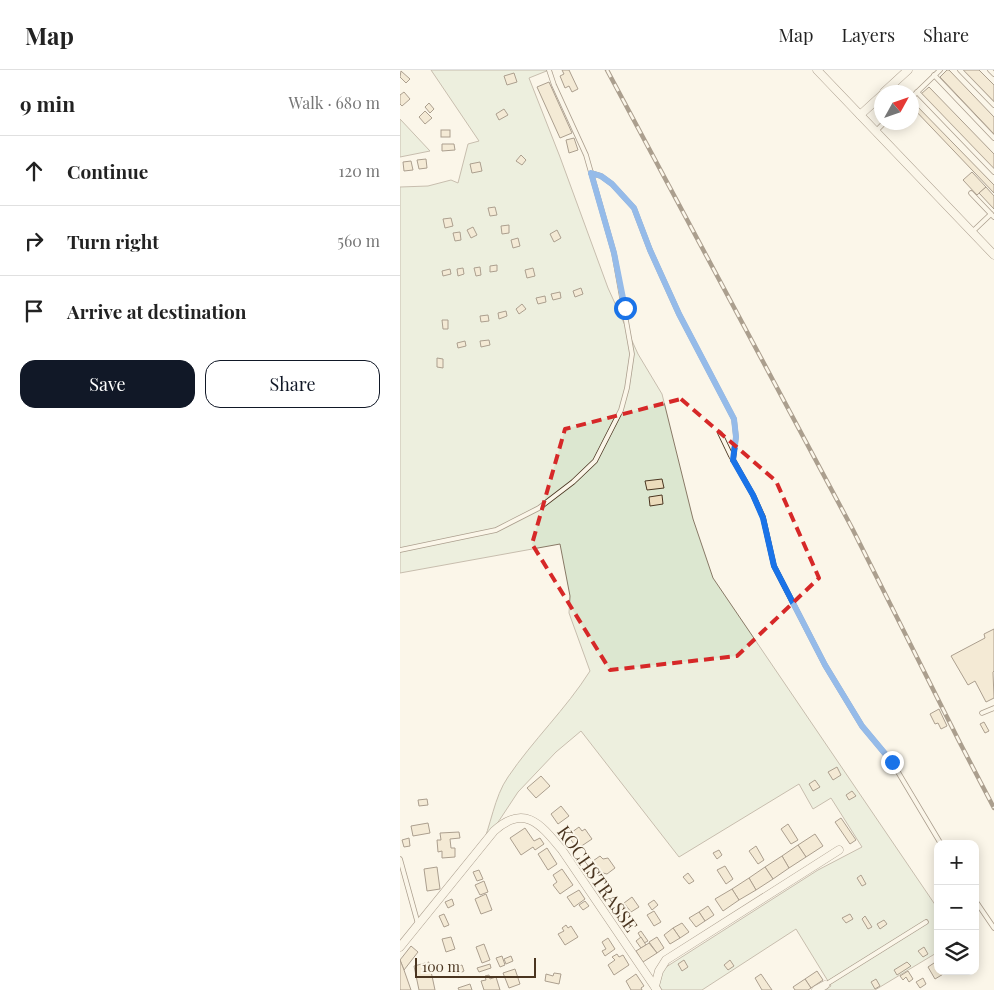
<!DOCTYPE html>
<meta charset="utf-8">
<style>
:root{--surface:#fff;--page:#f6f6f6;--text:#222;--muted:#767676;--line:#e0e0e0;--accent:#111827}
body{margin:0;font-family:"Playfair Display",serif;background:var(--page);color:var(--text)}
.controls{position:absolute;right:15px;bottom:15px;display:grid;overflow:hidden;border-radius:10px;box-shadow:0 2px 12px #0003}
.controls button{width:45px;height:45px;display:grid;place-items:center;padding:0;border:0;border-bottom:1px solid var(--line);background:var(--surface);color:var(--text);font:25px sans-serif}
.compass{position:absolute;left:474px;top:15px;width:45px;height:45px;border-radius:50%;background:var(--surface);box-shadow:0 2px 12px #0003;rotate:50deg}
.scale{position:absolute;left:15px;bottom:12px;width:121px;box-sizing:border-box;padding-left:5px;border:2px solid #4a3520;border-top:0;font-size:14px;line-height:18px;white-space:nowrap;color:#4a3520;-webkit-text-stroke:4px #fbf6e9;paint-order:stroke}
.stop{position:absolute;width:15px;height:15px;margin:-11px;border:4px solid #1a73e8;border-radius:50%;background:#fff}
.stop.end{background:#1a73e8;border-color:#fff;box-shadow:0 1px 5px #0008}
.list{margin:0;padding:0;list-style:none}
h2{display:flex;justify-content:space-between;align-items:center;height:65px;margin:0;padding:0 20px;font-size:21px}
h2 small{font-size:16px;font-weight:400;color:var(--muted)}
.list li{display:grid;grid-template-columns:32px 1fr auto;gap:15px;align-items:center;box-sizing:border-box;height:70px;padding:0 20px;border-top:1px solid var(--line)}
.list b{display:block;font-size:19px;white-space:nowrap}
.list em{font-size:16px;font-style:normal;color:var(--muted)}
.actions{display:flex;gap:10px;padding:15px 20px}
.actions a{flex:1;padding:11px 0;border:1px solid var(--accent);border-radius:15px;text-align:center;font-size:18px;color:var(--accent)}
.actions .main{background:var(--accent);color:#fff}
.icon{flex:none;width:28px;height:28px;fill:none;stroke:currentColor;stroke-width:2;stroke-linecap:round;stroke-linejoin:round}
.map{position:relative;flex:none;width:594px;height:920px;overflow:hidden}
header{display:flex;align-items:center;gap:30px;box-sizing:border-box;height:70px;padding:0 25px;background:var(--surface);border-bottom:1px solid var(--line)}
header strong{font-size:24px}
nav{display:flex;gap:28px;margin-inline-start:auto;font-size:18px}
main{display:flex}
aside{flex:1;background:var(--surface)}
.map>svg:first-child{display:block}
.green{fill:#dce7d0;stroke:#887966}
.building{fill:#ecdcbc;stroke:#4a3520}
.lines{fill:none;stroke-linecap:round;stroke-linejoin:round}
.lane-casing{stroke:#4a3520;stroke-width:5.5}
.street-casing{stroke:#4a3520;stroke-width:9}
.lane{stroke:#fbf6e9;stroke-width:4}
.street{stroke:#fbf6e9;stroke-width:8}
.rail-casing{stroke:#4a3520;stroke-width:4.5}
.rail{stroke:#fbf6e9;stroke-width:2.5;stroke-dasharray:8;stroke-linecap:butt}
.route{stroke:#1a73e8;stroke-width:6}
.marked{fill:none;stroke:#d62828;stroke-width:4;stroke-dasharray:10 6;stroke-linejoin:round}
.labels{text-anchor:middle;stroke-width:4;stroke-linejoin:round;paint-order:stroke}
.street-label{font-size:18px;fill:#4a3520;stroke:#fbf6e9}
</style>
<header>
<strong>Map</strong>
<nav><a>Map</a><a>Layers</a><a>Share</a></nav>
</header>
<main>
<aside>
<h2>9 min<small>Walk · 680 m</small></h2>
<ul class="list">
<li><svg class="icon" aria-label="ahead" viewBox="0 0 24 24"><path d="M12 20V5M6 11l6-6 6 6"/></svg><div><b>Continue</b></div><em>120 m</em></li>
<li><svg class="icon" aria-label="right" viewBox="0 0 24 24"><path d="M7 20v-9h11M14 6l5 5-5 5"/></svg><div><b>Turn right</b></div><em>560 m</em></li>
<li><svg class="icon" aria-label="arrive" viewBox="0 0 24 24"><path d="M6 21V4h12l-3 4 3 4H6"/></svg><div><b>Arrive at destination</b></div></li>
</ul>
<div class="actions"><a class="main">Save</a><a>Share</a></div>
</aside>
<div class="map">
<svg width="594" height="920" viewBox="0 0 594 920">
<rect width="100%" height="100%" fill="#fbf6e9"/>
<g class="green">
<path d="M31,0H149L129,8L160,87L208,218L238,284L262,324L293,449L313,508L538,839V882L475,920H425L431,916L396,859L302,920H262L259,915L263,899L418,800L462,777L431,728L413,739L399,714L279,787L181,661L156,682L118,722L81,778C91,756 94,727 108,707C133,670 166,639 190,601L169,543L170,526L160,474L0,503V117L28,116L51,110L58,113L68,74L79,71Z"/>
<polygon points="0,49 30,81 0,87"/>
</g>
<g class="building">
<polygon points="162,0 169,0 178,19 172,22 169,16 165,18 160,6 164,4"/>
<polygon points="547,0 549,0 594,47 594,64 540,7"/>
<polygon points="562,0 579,0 594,15 594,33"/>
<polygon points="1,1 10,9 6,13 0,7"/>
<polygon points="114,3 117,12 107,15 104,6"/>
<polygon points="149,12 172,63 160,68 137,17"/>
<polygon points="529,17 594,84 594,100 521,24"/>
<polygon points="4,22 10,29 2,36 0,34 0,25"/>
<polygon points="513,32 594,115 594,123 512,37"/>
<polygon points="29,33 34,39 30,43 25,37"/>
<polygon points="104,39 108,45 99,50 96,44"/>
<polygon points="25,41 32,48 25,54 19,47"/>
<rect x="41" y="60" width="9" height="7"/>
<polygon points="174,68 178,80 169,83 166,70"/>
<polygon points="42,74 54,74 55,80 42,81"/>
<polygon points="121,85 126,90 122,95 116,91"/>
<polygon points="26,89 27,98 19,99 17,90"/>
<polygon points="11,91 13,100 4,101 3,92"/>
<polygon points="80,92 82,101 72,103 70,94"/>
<polygon points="572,102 586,117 577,125 563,110"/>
<polygon points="586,117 594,126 594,139 579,123"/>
<polygon points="95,137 97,145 90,146 88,138"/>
<polygon points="51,148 53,156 45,158 43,149"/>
<polygon points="109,155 109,163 102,164 101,156"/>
<polygon points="73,157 77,165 71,168 67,160"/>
<polygon points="157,160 161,168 154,172 150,164"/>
<polygon points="60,162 61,170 55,171 53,163"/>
<polygon points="118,168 120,176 113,178 111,170"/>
<polygon points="97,195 97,201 90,202 90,196"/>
<polygon points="80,197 81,205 76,206 74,198"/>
<polygon points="63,198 64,204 58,206 57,199"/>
<polygon points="133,198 135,206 127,208 125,200"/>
<polygon points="50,199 51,204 43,206 42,201"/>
<polygon points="181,218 183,224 175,227 173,221"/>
<polygon points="160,222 161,228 153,230 151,224"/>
<polygon points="145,226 146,232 138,234 136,228"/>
<polygon points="122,234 126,239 119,244 116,239"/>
<polygon points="106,241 107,246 99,249 98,243"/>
<polygon points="88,245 89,251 81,252 80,246"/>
<polygon points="42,250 48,250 48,259 43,259"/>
<polygon points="89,270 90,275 81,277 80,271"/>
<polygon points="65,271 66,276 58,278 57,273"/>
<polygon points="37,288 43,289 43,298 37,297"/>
<polygon points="262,409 264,418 247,420 245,411"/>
<polygon points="262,425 263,434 250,436 249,427"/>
<polygon points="594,559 594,601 593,602 594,628 586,632 575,611 568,615 551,586 585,568 584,564"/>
<polygon points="539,639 547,656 541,659 538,653 535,654 530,644"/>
<polygon points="584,652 589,661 585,663 580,654"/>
<polygon points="437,697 441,705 433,710 428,702"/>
<polygon points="141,706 150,716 136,728 127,718"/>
<polygon points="415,710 420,717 413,721 409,714"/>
<polygon points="452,721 456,726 449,730 446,725"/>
<polygon points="27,729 28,735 19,736 18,730"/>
<polygon points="161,736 169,746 158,754 151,744"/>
<polygon points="441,748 456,770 450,774 435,752"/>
<polygon points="28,753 30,763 13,766 11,756"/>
<polygon points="388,754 398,770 391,774 381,759"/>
<polygon points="179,757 182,761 185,759 192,769 177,779 168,765"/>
<polygon points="125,758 134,771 140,768 144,774 135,780 133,777 121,785 110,768"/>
<polygon points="59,762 60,768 50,769 51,778 55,778 55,787 42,788 42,781 38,782 37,770 41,770 40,763"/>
<polygon points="415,764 423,776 406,787 398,775"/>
<polygon points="9,768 10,776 4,777 2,770"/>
<polygon points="398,775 406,787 389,798 382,786"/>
<polygon points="356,776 364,790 358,794 349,781"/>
<polygon points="147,778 157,794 148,800 138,784"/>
<polygon points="319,780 322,785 317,789 313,783"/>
<polygon points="200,786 203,789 208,788 215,798 207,804 195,801 190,793"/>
<polygon points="382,786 389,798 373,809 365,797"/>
<polygon points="325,796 333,809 326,814 317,800"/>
<polygon points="37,797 40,819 27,821 24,799"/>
<polygon points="365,797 373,809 356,820 349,808"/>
<polygon points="162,799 173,815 160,824 153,815 157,812 153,805"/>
<polygon points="79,800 83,809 77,811 73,802"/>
<polygon points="288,803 294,811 289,814 283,807"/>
<polygon points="461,805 466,814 462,816 457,808"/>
<polygon points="349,808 356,820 339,830 332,819"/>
<polygon points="84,811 88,822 80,825 75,815"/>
<polygon points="332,819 339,830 323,841 315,829"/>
<polygon points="179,820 185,829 174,837 167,827"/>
<polygon points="86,824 92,840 81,844 75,829"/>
<polygon points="232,827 239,837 231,842 224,833"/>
<polygon points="52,829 54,835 48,838 45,832"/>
<polygon points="254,830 258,835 252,840 248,834"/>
<polygon points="185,831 189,836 183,840 179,835"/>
<polygon points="308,836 314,845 305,851 299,842"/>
<polygon points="254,841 261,852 254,856 247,845"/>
<polygon points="299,842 305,851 296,857 289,848"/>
<polygon points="44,844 49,855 44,857 39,846"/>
<polygon points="450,844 453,849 446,853 442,848"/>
<polygon points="465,846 472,857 468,859 462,849"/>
<polygon points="484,850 487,854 480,859 477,854"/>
<polygon points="282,853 289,862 280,868 273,858"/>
<polygon points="166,855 168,858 171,856 178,867 165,875 158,864 164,861 162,858"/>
<polygon points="273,858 280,868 270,874 264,865"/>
<polygon points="241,861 248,871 244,873 238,863"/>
<polygon points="51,867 55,879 46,882 42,869"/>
<polygon points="241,867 246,875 241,878 236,871"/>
<polygon points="257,867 264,878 257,883 249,872"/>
<polygon points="208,868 215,879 205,886 202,881 206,879 202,872"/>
<polygon points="249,873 257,883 243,892 236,881"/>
<polygon points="84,874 90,890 82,893 76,877"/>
<polygon points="11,876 18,882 4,900 0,890"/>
<polygon points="524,877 528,884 523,887 518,881"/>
<polygon points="217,884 219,887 223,885 229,895 214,905 208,895 215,890 212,887"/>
<polygon points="102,886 105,895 100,897 96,888"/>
<polygon points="111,886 113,891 106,894 104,889"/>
<polygon points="0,890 4,900 11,920 0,920"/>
<polygon points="284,890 288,897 282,901 278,894"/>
<polygon points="330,890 334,896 328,900 324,895"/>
<polygon points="537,891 538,901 544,901 545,903 535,909 528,897"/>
<polygon points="29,892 35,920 19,920 14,896"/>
<polygon points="507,892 511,896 497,905 494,900"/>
<polygon points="90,894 91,898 79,902 77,898"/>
<polygon points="62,895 64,901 58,904 56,897"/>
<polygon points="115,899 120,914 109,918 103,903"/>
<polygon points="417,901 423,910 411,918 405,909"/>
<polygon points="508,901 513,909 509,912 506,907 503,910 500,906"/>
<polygon points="154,903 161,904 159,914 145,911 146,904 153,906"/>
<polygon points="236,904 244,916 241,918 242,920 231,920 226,911"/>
<polygon points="361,904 372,920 362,920 355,908"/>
<polygon points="89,905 90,909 96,907 100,920 84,920 81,911 86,910 85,906"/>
<polygon points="523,908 526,914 520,918 516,912"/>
<polygon points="405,909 411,918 408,920 395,920 393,917"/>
<polygon points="476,909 480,916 475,919 471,912"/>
<polygon points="70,914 72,920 59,920 58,918"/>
</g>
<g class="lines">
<defs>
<g id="lane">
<polyline points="560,0 594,35"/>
<polyline points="590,0 594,4"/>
<polyline points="534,5 594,68"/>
<polyline points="517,22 594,102"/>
<polyline points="512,27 540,0"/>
<polyline points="476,61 485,52"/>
<polyline points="191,103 201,106 212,114 234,138 250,180 279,244 334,349 336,367 333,390"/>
<polyline points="571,123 591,144"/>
<polyline points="572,162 591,144 594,147"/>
<polyline points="320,363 331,386 353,425 363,447 374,496 425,595 462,656 492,692 541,774"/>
<polyline points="0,480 96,460 139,438 173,412 195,391 221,340 227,318 232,284 214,183 186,85 154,15 149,0"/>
<polyline points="582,643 594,638"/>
<polyline points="0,789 18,854"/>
<polyline points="575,830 594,858"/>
<polyline points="425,915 526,852"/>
</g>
<g id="street">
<polyline points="417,0 594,185"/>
<polyline points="484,22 508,0"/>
<polyline points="460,45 482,25"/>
<path d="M0,877L94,761C125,733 141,755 162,780L257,920"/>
<polyline points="255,916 259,901 266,890 439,780"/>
<polyline points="416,920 425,915"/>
</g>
</defs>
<use href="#lane" class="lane-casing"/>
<use href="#street" class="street-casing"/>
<use href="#lane" class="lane"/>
<use href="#street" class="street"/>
<defs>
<polyline id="rail" points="207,0 452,458 559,671 594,738"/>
</defs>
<use href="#rail" class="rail-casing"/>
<use href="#rail" class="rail"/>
</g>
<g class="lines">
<polyline class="route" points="225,238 214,183 191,103 201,106 212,114 234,138 250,180 279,244 334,349 336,367 333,390 353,425 363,448 374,496 425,595 462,656 492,692"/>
</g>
<path d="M0 0H594V920H0ZM281,329L376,411L419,508L337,586L210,600L132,474L165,359Z" fill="#fbf6e9" fill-opacity=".55" fill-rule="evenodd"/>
<path class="marked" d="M281,329L376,411L419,508L337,586L210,600L132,474L165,359Z"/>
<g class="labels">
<g class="street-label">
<text transform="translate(197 809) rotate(55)" y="6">KOCHSTRASSE</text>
</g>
</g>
</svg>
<div class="controls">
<button>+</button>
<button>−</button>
<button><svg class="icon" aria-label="layers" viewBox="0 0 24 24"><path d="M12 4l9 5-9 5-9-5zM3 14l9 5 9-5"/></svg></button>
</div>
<svg class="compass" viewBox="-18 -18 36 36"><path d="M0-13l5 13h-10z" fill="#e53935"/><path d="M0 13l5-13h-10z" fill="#767676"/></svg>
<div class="scale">100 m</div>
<div class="stop" style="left:225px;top:238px"></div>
<div class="stop end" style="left:492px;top:692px"></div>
</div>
</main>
